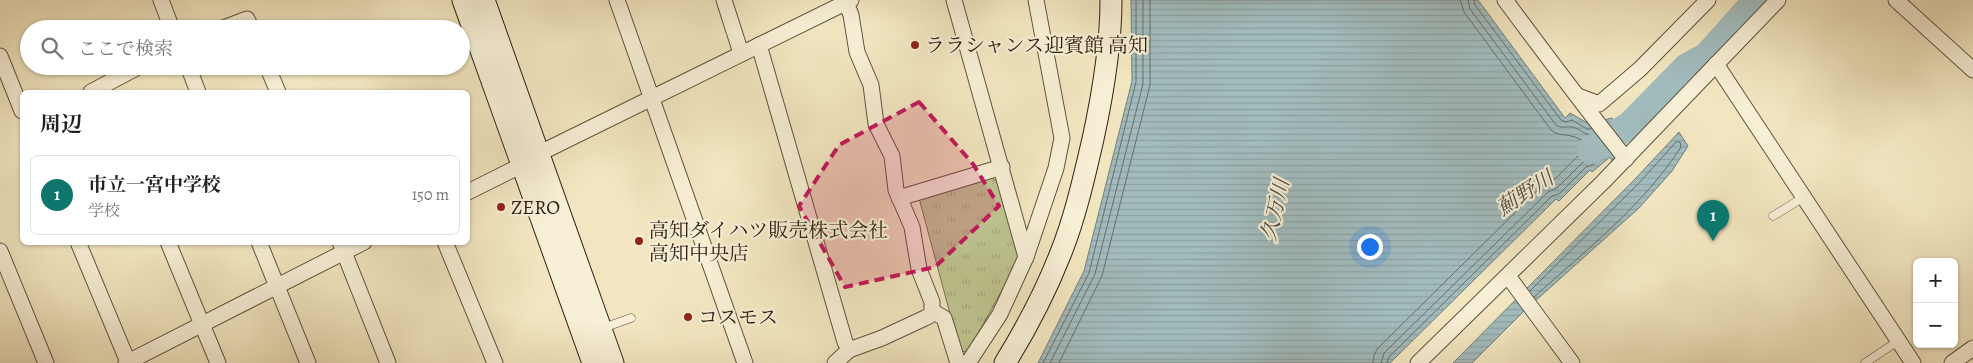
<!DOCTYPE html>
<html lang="ja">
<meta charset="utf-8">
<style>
:root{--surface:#fff;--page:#f2f2f2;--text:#202124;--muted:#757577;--line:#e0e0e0;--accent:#0f766e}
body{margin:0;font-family:Alegreya,"Noto Serif JP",serif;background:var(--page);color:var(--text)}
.controls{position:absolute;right:15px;bottom:15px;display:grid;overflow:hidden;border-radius:8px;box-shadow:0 1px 4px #0004}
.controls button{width:45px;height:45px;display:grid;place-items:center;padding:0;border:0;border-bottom:1px solid var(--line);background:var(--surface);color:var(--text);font:25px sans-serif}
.you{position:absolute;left:1369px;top:246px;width:18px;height:18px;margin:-12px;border:4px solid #fff;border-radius:50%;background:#1a73e8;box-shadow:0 0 0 8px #1a73e833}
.badge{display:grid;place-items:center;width:32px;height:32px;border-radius:50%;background:var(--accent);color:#fff;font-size:16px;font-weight:700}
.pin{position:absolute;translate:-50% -41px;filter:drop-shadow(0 1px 2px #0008)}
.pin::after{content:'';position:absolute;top:26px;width:18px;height:15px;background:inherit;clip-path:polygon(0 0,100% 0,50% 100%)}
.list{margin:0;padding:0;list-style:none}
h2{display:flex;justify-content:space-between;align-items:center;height:65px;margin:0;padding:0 20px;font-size:21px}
h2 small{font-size:16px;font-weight:400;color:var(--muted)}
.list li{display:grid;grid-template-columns:32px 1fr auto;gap:15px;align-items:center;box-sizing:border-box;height:80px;margin:0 10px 10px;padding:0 10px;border:1px solid var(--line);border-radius:8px}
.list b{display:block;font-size:19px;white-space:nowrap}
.list p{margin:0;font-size:16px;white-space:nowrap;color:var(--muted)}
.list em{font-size:16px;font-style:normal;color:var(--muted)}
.icon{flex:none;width:28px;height:28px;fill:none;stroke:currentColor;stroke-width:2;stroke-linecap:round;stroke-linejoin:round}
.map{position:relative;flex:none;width:1973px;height:363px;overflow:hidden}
.search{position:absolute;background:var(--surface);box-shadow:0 1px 4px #0004;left:20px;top:20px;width:450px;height:55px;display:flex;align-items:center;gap:12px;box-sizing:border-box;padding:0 18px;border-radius:28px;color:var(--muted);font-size:19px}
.panel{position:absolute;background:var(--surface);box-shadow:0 1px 4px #0004;left:20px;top:90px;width:450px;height:155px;border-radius:8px}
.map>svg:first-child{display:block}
.park{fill:url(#park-tufts);stroke:#777252}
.water{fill:url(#water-rules);stroke:#747e7a}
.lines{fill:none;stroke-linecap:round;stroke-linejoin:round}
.shore{stroke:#696e69;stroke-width:1}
.river{stroke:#a2bcbe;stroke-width:28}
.lane-casing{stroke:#60523f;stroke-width:9}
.street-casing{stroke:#60523f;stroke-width:17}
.secondary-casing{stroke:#302014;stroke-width:23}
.lane{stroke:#f7efd6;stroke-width:8}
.street{stroke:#f7efd6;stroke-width:15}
.secondary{stroke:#f7efd6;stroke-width:21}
.marked{fill:#c2185b;fill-opacity:0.2;stroke:#c2185b;stroke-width:4;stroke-dasharray:10 6;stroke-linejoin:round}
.poi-dot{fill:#8f2418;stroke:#f7efd6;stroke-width:2}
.labels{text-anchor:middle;stroke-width:4.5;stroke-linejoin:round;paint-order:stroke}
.poi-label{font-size:20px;fill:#302014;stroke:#f7efd6;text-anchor:start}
.water-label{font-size:21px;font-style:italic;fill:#524f47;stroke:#f7efd6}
</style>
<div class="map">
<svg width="1973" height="363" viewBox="0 0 1973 363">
<defs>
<pattern id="park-tufts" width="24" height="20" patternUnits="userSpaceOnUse" patternTransform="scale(1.25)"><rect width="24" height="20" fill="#bec490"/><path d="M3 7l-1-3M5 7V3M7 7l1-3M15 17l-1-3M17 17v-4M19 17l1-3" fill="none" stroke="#a4a87b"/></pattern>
<pattern id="water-rules" width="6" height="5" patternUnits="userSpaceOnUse" patternTransform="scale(1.25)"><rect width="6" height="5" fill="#a2bcbe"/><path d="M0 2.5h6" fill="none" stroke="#8ca1a2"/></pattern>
</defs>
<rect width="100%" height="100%" fill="#f2e6c0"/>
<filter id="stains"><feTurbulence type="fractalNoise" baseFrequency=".004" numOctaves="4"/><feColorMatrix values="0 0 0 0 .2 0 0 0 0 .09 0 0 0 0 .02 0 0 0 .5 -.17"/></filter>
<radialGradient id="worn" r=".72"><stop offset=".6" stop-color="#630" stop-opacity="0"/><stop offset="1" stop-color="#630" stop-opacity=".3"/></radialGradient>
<polygon class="park" points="992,178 998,182 1018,254 1018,261 968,352 960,351 919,198"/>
<g class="water">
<polygon points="1131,0 1478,0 1565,118 1570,113 1589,124 1612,118 1628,138 1612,161 1610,157 1592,172 1590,170 1559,201 1556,199 1390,363 1038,363 1084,271 1132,81"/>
<polygon points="1679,132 1688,146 1672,171 1639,208 1524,311 1472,363 1453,363 1635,179"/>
</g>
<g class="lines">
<g class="shore">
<path d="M1468,0L1470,9L1556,125C1563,129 1565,126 1572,127C1582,129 1584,137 1595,134"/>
<polyline points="1474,0 1475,5 1561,120 1566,122 1572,120 1587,129 1591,129"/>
<path d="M1530,291L1639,183L1676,142H1680L1681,147C1643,206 1586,250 1534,297"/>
<polyline points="1043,363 1089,273 1136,82 1136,0"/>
<polyline points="1050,363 1095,274 1143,84 1143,0"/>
<polyline points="1059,363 1102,276 1150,85 1150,0"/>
<path d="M1373,363L1374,355L1378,348L1542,186L1553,181L1577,157L1594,146L1592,143C1583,143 1579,137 1571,136C1563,134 1558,136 1551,130L1464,12L1460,0"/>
<polyline points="1381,363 1384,353 1548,192 1557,188 1582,163 1590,159 1605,147"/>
<polyline points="1387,363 1389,357 1552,196 1559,194 1586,167 1592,165 1610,152"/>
</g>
<polyline class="river" points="1591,150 1630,125 1687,67 1707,56 1757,0"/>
<defs>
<g id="lane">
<polyline points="1773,216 1804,197"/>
<polyline points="603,328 631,318"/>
<polyline points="1865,363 1898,341"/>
</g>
<g id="street">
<polyline points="161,0 172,29"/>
<polyline points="617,0 745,363"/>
<polyline points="724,0 741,53"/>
<polyline points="954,0 1026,257"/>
<path d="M1505,0C1545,54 1584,106 1626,159"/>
<polyline points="1896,0 1973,70"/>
<polyline points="221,29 247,19 252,29"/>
<polyline points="759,45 845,342 849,350"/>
<polyline points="0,56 22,111"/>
<polyline points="1716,64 1913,363"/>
<polyline points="188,66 198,92"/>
<polyline points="267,66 278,92"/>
<polyline points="91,92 140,66"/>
<polyline points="1578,96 1599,104 1640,69 1708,0"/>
<polyline points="538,154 851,0"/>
<polyline points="468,192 522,165"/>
<polyline points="899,198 1002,167"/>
<polyline points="78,242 128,362"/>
<polyline points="168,242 218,363"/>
<polyline points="259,242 308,363"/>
<polyline points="340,242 388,363"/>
<polyline points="445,242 495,363"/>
<polyline points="0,251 46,363"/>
<polyline points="1508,276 1572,363"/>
<polyline points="932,311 944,318 958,363"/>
<polyline points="126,363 364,242"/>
<polyline points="835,363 849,350 882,338 925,318 929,316 932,311 932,302 919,269 912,227 896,190 892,156 876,124 871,85 857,52 851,15 845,0"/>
<polyline points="968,363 1000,314 1026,257 1056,168 1062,138 1036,0"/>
<polyline points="1418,363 1603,182 1778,0"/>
<polyline points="1952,363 1973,348"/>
</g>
<g id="secondary">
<polyline points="463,0 593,363"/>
<polyline points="484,0 613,363"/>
<path d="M1005,363C1026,329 1045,293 1060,255C1075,218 1084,178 1093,139C1103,93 1111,46 1111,0"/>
</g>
</defs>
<use href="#lane" class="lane-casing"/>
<use href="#street" class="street-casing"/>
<use href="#secondary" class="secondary-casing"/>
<use href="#lane" class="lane"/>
<use href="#street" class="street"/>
<use href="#secondary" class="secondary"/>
</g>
<path class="marked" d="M919,102L973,164L999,206L935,267L845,287L799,206L839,145Z"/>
<g class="poi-dot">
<circle cx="915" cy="45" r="5"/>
<circle cx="501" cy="207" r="5"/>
<circle cx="639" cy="241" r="5"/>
<circle cx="688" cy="317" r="5"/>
</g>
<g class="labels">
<g class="poi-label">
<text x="925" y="52">ララシャンス迎賓館 高知</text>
<text x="511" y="214">ZERO</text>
<text x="649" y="237">高知ダイハツ販売株式会社<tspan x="649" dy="23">高知中央店</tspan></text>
<text x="698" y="324">コスモス</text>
</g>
<g class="water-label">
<text transform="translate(1525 193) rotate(-33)" y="7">薊野川</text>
<text transform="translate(1275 210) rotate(-77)" y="7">久万川</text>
</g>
</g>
<rect width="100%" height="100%" filter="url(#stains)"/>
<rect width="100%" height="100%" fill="url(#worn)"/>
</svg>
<div class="controls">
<button>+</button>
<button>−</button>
</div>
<div class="you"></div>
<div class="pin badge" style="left:1713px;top:241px">1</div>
<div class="search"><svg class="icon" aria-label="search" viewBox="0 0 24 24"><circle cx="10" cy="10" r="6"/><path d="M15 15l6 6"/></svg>ここで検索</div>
<section class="panel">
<h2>周辺<small></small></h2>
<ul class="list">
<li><span class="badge">1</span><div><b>市立一宮中学校</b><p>学校</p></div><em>150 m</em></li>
</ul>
</section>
</div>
